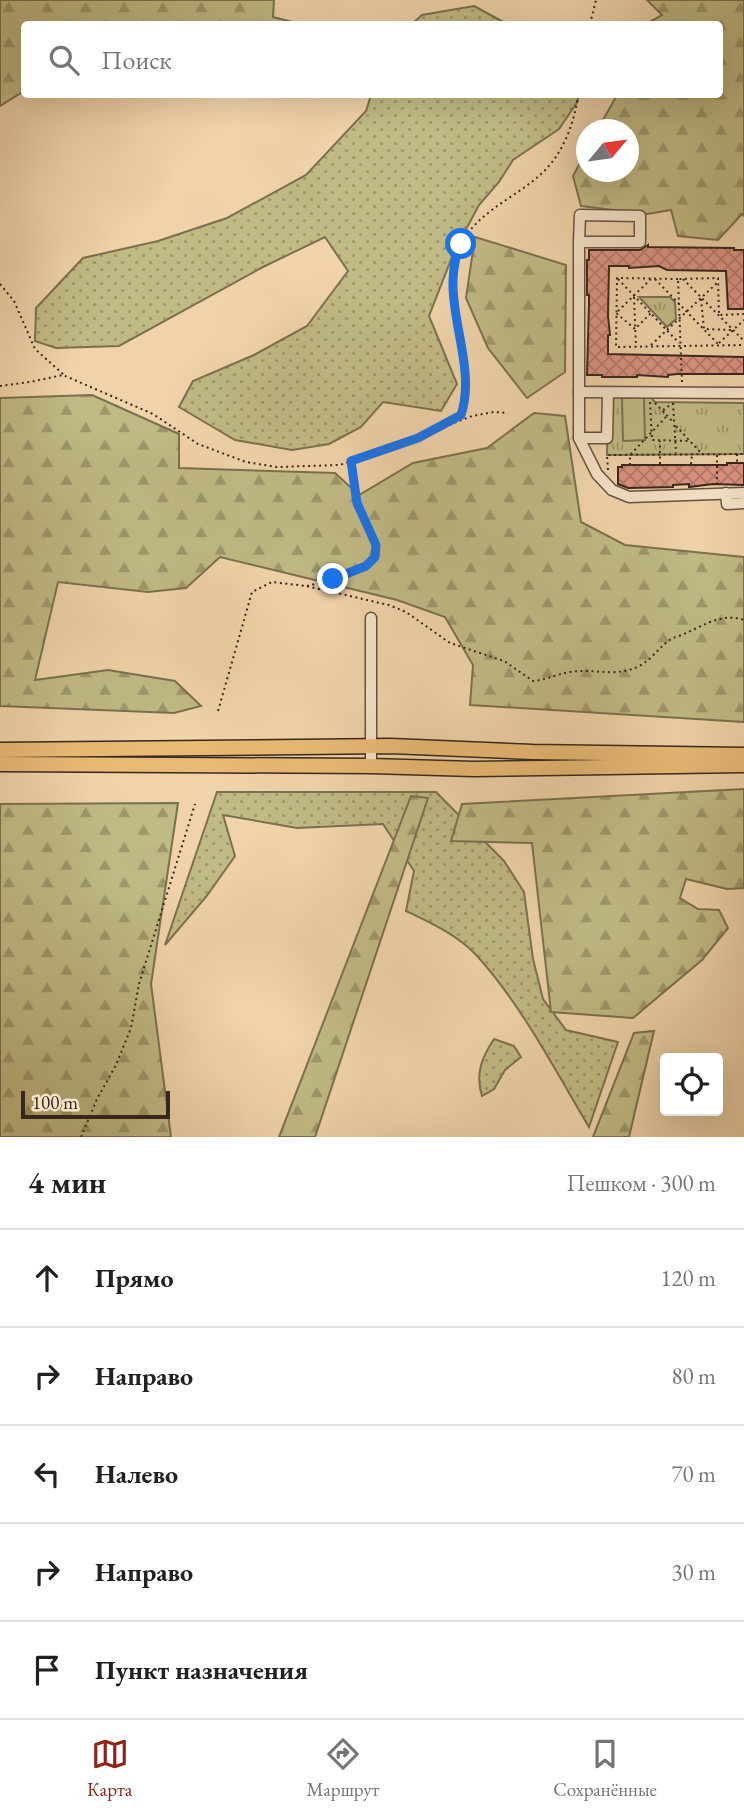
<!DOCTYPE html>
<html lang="ru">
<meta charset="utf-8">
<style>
:root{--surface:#fff;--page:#f6f6f6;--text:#202124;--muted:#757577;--line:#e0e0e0;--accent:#8f2418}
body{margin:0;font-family:"EB Garamond",serif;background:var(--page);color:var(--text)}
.controls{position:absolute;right:21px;bottom:21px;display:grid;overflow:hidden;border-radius:7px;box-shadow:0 7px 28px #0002}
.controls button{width:63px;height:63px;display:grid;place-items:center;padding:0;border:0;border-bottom:2px solid var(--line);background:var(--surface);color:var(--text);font:35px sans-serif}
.compass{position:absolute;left:576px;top:119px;width:63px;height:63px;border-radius:50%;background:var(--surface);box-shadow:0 7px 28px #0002;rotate:61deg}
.scale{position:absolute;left:21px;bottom:18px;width:149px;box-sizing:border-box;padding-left:7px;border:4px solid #38271d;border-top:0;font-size:19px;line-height:24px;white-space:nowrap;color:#38271d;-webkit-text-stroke:5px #f5e2c8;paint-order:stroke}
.stop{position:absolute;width:21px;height:21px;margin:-16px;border:5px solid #1a73e8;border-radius:50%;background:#fff}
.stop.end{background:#1a73e8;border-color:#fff;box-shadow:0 2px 7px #0008}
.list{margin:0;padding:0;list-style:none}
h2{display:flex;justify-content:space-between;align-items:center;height:91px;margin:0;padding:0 28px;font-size:30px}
h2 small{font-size:23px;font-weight:400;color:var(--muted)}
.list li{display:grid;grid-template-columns:46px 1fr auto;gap:21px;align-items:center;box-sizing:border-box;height:98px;padding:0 28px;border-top:2px solid var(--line)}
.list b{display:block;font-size:26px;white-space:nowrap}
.list em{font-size:23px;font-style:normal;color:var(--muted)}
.icon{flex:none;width:38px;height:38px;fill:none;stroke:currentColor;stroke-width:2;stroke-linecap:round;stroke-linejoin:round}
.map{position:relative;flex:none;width:744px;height:1137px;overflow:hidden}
.search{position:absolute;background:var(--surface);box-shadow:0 7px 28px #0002;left:21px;right:21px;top:21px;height:77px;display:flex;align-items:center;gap:18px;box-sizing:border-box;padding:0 24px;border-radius:7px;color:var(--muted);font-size:26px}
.sheet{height:581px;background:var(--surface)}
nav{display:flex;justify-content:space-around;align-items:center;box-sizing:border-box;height:98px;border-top:2px solid var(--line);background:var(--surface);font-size:19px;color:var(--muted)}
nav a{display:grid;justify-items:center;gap:4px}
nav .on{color:var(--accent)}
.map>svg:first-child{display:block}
.grass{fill:url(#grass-dots);stroke:#7c7050;stroke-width:2}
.forest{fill:url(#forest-firs);stroke:#7c7050;stroke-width:2}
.park{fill:url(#park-tufts);stroke:#7c7050;stroke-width:2}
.pitch{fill:#c0ba84;stroke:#7c7050;stroke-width:2}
.building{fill:url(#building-cross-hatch);stroke:#38271d;stroke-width:2}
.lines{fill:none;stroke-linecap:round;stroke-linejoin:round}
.minor-casing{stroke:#665240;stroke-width:13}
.major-casing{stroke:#38271d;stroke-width:17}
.path{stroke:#38271d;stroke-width:2;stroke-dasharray:2 3.5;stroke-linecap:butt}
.minor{stroke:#f5e2c8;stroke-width:10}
.major{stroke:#e8ba75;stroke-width:14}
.route{stroke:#1a73e8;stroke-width:9}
</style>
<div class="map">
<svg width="744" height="1137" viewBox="0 0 744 1137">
<defs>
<pattern id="grass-dots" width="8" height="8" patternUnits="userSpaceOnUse" patternTransform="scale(1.75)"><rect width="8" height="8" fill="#c0ba84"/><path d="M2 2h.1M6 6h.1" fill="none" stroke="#9d976b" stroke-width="1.8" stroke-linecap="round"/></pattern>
<pattern id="forest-firs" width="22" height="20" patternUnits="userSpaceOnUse" patternTransform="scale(1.75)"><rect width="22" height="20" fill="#c0ba84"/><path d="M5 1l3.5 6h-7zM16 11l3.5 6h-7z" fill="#9d976b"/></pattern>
<pattern id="park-tufts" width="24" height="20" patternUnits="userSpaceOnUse" patternTransform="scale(1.75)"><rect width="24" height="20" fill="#c0ba84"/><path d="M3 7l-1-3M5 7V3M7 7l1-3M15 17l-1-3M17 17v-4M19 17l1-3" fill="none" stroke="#9d976b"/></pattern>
<pattern id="building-cross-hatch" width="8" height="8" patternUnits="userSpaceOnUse" patternTransform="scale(1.75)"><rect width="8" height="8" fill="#db9381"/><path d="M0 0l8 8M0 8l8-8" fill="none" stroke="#b37869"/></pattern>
</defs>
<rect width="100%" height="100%" fill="#f0d3aa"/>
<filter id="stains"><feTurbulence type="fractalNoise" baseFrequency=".00286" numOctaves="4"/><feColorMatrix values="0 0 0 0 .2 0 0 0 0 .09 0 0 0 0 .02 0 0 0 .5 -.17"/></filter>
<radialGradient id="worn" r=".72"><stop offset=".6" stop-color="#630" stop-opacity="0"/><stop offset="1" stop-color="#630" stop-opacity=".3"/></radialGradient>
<g class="grass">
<polygon points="474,6 507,24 412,24 422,15"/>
<polygon points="371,95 578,95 578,101 559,129 513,160 499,182 479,205 454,252 429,316 457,384 441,411 383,402 361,427 329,444 292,450 235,440 179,407 193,381 254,355 307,326 348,271 325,237 263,267 119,346 56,348 35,341 36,308 83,258 158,241 227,218 306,175 366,111"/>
<path d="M217,792H436L504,861L524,892L533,959L543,999L566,1030L618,1042L589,1127C555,1070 522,1006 478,957C458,935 431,923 406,911L414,871L383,824L297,828L223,815L235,856L206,897L165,945Z"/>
<path d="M494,1039L514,1046L521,1057L505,1070L494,1089L482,1096C475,1074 482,1057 494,1039Z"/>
</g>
<g class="forest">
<polygon points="0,0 274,0 273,17 300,24 24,24 24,91 0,106"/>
<polygon points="647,0 744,0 744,216 742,214 718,240 678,236 671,210 647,214 581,206 573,176 586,152 586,172 628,172 628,130 598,129 617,95 720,94 720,24 646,24 662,15"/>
<polygon points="475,237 566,265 565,372 527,398 488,348 466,298"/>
<polygon points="92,395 179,434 179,468 335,473 359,495 413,463 487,448 534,413 565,416 581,522 625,545 744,557 744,722 470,705 473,665 445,617 397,600 220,557 186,588 148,592 58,582 35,680 108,670 175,681 201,706 174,713 0,706 0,398"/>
<polygon points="744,789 744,888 727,889 686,879 680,898 698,909 719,910 728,928 702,960 633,1018 551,1012 532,843 451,841 462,804"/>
<polygon points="411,796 428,798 315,1137 279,1137"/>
<polygon points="178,803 151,984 171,1137 0,1137 0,804"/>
<polygon points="654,1031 629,1137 593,1137 634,1033"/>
</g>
<g class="park">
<polygon points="639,297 670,297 675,302 676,319 667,327"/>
<polygon points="608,393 650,397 655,402 744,403 744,454 607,455"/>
</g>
<polygon class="pitch" points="644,397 645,440 623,441 622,398"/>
<g class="building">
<polygon points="648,245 648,247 734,248 734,250 744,250 744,309 728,309 726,271 667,270 659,266 629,268 629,266 609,266 608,316 610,335 608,335 608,354 744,357 744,374 677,374 668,375 668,377 637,375 637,377 602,377 602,375 587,375 589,304 589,295 587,295 587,260 589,260 589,250 640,250"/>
<polygon points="727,463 744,463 744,485 713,484 689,487 689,484 673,485 673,487 628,488 618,484 618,467 622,467 622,465 727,465"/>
</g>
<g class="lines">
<defs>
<g id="minor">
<polyline points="579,242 640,242 640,216 580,215 579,242 579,438 597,474 612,490 629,497 744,493"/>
<polyline points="579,392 744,393"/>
<polyline points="579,438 607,438 608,393"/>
<polyline points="726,493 727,504 744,503"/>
<polyline points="371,766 371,618"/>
</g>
<g id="major">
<polyline points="0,750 391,746 533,752 744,755"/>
<polyline points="0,764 371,766 474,769 744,765"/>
</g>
</defs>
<use href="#minor" class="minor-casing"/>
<use href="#major" class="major-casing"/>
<g class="path">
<polyline points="590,24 596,0"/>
<polyline points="618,279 679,343"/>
<polyline points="651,279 616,313 635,329 651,313"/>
<polyline points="655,279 718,344"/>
<polyline points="678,279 617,278 616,347 744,345"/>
<polyline points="683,279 744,341"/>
<polyline points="0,284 14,301 35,349 63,374"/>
<polyline points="634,297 636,347"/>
<polyline points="701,299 704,329 731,330"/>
<polyline points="719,343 744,320"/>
<polyline points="651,345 718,282"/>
<polyline points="682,382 678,279 718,278 719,315 744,314"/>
<polyline points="0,386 30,382 63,375 153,414 198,444 246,462 277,467 339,465 374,455 472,416 494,412 508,413"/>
<polyline points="650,402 652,440 690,441"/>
<polyline points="655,403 673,422"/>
<polyline points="673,403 676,453"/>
<polyline points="663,410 673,403"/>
<path d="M441,426L461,415C476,370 453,323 455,277C455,270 454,262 456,256C469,215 511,201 540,175C562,156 575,123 578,94"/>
<polyline points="676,426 701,453"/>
<polyline points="737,454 737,463"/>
<polyline points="717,455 717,484"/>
<polyline points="660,464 660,441"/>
<polyline points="691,464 692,454"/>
<polyline points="630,465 630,455 666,417"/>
<polyline points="608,470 607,455 744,454"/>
<path d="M307,586C331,580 358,576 375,557C377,537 366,524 358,505C353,492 353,475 351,462"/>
<path d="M218,711L252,592L272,582L306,586L389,605L406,612L450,643L504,661L533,681C546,680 557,674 570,672C594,668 617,678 639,666C653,659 660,645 673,638C697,631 718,611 744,620"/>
<polyline points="81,1137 97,1099 116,1065 131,1028 139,984 195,804"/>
</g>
<use href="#minor" class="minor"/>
<use href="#major" class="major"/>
</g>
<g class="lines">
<path class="route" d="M333,579L366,566L375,557L376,545L357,503L351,461L418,438L461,415C479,360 436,298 461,244"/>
</g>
<rect width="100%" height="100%" filter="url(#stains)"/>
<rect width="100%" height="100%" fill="url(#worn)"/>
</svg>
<div class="controls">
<button><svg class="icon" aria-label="locate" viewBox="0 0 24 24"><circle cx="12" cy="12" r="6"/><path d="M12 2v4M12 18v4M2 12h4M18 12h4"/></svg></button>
</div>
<svg class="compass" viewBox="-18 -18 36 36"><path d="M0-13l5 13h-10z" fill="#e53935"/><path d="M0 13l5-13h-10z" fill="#757577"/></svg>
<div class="scale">100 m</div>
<div class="stop" style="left:461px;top:244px"></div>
<div class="stop end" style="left:333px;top:579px"></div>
<div class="search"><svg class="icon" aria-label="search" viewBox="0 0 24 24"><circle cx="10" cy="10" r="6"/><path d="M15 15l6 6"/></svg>Поиск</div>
</div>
<section class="sheet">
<h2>4 мин<small>Пешком · 300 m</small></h2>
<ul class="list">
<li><svg class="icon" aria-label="ahead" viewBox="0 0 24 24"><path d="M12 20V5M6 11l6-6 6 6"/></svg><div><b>Прямо</b></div><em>120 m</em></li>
<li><svg class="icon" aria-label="right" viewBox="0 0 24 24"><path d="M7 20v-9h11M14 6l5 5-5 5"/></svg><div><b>Направо</b></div><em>80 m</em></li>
<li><svg class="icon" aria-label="left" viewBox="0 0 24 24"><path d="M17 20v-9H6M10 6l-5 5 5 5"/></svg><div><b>Налево</b></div><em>70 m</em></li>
<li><svg class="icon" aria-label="right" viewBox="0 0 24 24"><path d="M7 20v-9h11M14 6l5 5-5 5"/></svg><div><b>Направо</b></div><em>30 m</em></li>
<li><svg class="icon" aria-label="arrive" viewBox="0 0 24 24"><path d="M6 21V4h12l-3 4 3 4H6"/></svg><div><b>Пункт назначения</b></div></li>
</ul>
</section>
<nav>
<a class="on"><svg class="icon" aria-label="map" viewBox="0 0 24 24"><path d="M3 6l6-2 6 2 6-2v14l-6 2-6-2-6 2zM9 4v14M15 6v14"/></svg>Карта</a>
<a><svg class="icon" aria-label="directions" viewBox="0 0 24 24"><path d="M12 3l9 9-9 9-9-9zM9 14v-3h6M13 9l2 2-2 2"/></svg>Маршрут</a>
<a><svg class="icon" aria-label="saved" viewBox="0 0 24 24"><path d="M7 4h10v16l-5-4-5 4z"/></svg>Сохранённые</a>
</nav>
